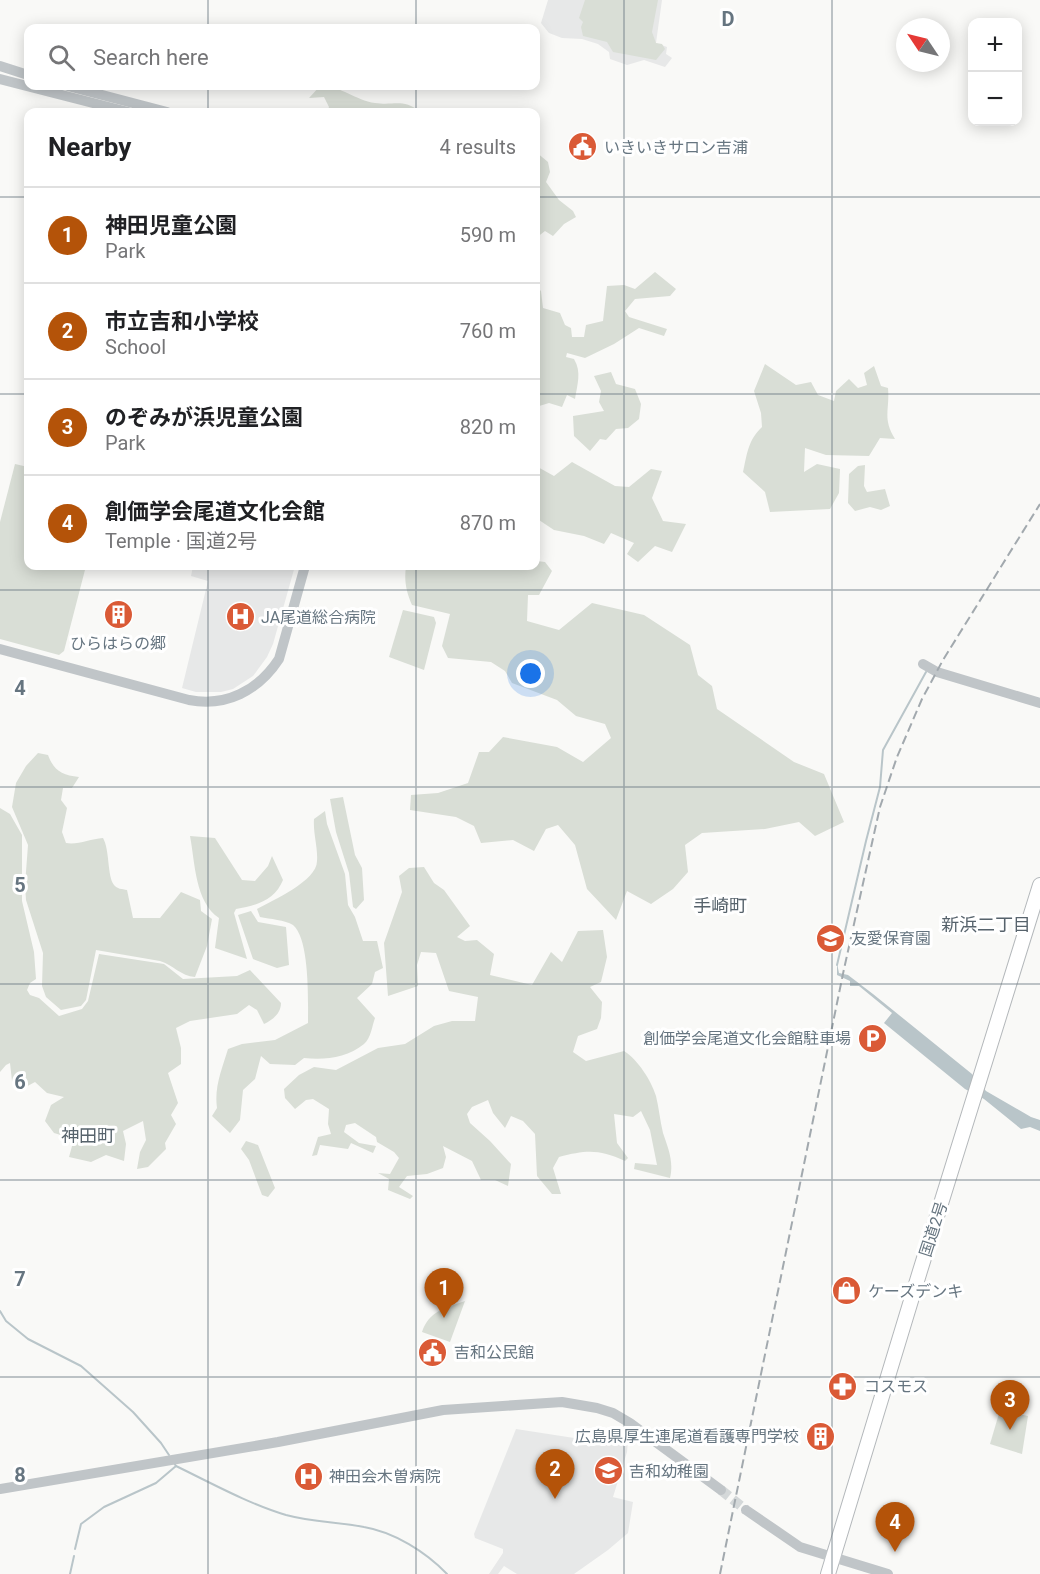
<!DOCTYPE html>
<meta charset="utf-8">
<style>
:root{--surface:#fff;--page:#f6f6f6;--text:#202124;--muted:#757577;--line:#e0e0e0;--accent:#b45309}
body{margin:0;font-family:Roboto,"Noto Sans JP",sans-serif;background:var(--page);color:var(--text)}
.controls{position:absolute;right:18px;top:18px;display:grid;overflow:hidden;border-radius:12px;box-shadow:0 3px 15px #0003}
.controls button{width:54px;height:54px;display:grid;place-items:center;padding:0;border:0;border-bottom:2px solid var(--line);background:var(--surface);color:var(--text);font:30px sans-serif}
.compass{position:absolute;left:896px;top:18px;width:54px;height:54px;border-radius:50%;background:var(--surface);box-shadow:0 3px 15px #0003;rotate:305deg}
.you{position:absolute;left:531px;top:674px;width:21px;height:21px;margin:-15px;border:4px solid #fff;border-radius:50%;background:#1a73e8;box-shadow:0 0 0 9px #1a73e833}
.badge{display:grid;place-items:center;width:39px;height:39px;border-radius:50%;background:var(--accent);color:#fff;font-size:20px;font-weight:700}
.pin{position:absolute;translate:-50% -50px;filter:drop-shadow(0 2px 3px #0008)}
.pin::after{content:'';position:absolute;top:32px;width:21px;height:18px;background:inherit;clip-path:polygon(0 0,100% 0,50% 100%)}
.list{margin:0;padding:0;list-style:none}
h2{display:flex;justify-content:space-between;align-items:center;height:78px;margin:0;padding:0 24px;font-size:26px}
h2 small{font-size:20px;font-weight:400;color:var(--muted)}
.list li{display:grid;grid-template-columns:39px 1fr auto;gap:18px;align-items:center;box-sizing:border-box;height:96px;padding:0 24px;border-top:2px solid var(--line)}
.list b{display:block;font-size:22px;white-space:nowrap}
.list p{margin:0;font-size:20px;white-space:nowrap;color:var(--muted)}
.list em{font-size:20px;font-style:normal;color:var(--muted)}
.icon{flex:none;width:33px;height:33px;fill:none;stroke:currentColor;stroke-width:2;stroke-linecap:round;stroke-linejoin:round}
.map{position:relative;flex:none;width:1040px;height:1574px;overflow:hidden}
.search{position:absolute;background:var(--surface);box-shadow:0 3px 15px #0003;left:24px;top:24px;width:516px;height:66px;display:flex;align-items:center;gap:15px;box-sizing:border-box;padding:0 21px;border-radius:12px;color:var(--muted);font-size:22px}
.panel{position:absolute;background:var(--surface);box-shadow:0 3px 15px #0003;left:24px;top:108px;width:516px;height:462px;border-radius:12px}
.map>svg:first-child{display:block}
.built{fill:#e7e8e8}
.green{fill:#d9ded6}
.water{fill:#b9c5c9}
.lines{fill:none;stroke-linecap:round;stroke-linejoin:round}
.stream{stroke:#b9c5c9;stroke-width:2}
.tertiary-tunnel{stroke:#d4d8d9;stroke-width:10;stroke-dasharray:10 5;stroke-linecap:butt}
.trunk-casing{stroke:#b4b8bb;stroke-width:16}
.tertiary{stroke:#c0c5c8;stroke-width:10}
.trunk{stroke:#fff;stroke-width:14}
.rail{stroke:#a2a9ae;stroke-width:2;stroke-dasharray:9 4.5;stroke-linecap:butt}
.grid{fill:none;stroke:#667580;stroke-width:1.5;stroke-opacity:0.55}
.labels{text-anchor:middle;stroke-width:6;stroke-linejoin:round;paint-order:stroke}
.poi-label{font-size:16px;fill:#667580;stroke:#fff;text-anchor:start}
.street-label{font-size:16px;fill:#667580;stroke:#fff}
.neighbourhood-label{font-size:18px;fill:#57636c;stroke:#fff}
.grid-label{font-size:20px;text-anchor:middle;font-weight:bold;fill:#667580;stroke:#fff;stroke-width:6;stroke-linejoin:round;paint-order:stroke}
</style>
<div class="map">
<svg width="1040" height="1574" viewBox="0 0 1040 1574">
<rect width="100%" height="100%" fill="#f9f9f7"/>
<g class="built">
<polygon points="548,0 662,0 656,43 667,47 666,54 672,58 665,67 644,60 627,65 610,59 609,52 598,44 582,39 562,38 549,33 541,23"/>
<polygon points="193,566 295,566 273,644 267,657 253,676 233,689 221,692 196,692 182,688 208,581 191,576"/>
<polygon points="516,1429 600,1442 628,1440 627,1452 613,1497 633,1502 628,1533 608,1550 574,1574 517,1574 504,1566 498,1574 489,1574 503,1553 503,1549 475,1538 474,1534"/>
</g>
<g class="green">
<polygon points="585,0 658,0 652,32 656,43 662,44 665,49 656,60 613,52 607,42 583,36 581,27 583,22 579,18"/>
<path d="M320,86C340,85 355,100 375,103C395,106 402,98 421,112H327L329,107L324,97L309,98Z"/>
<polygon points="536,152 548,162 550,172 546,182 559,200 573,211 576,217 564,224 553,236 545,231 536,238"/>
<path d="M655,272L676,289L670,296L635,299L625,311L629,317L667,329L664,336L639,328L614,344L585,358L567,353L566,357L574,359C582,372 577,385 575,399L567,395L562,407L549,403L536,407V286L541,291L543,308L560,313L565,325L571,328L572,337H584L586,325L603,321L607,286L624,285L635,289Z"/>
<path d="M765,364L796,385L811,382L818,395L834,401L836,391L849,379L858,388L867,385L864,373L874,366L881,386L888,388C890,410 882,418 895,439L880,438L869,456L826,455L805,448L804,472L817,464L840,469L839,493L830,509L770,512L765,492L743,472C747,454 748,440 762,427L761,413L754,391Z"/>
<polygon points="611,372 616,384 635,389 641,404 639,419 628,428 616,429 606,440 600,439 590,451 574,436 573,416 604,411 599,402 601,391 594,376"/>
<polygon points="572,462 615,486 629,487 651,469 662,471 652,498 663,521 686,524 672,552 655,546 638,562 627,554 634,543 611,533 604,544 584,536 554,530 536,518 536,466 554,476"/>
<polygon points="15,464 28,467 28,566 86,566 64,651 59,655 0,639 0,522"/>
<polygon points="865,465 864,486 867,492 885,489 890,506 881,510 870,507 855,511 848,503 849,474 858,466"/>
<path d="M536,557L537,561L545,562L552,571L539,595H528L527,621L559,630L592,603L644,615L690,645L698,675L712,686L717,709L794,762L824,774L844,822L815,836L799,822L765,829L702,833L685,845L688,872L673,889L651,904L627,891L616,920L587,889L575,845L558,825L546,829L534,851L513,840L481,843L474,826L456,817L410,810L411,795L438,793L468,783L479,752H489L503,737L557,747L583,762L611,738L605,724L576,716L557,700L512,683L505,671L491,662L448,658L442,646L450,614L412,605C406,591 404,581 406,566H536Z"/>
<polygon points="403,610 434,617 436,623 424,670 389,657"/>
<path d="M38,753L48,755C54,771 62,775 79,777L72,788H63L61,800L67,808L62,832L66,843C78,845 90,839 103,838C110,850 107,876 114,885C117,889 122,889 127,890L133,918H160L181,892L200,900L201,911L212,919L207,946L195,977C181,976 173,965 160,961L96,950L86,1000L81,1006L61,1010L46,997L42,986L43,953L26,900L25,885L28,845L12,807L16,783L26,766Z"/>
<polygon points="343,797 355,855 362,868 364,900 356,909 353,907 349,873 336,832 330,799"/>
<path d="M0,808L10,814L22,835V901L34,952L36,979L30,983L27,990L30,995L39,998L59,1016L82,1009L88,1001L99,954L164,964L183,979L237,976L250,970L281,1003C281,1014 272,1020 264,1024L257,1010L249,1005L237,1014L190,1021L176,1028L181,1048V1064L168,1073L178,1103L171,1115L176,1124L165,1143L166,1149L148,1167L137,1169L140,1152L146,1140L143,1121L123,1131L126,1144L124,1161L106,1155L91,1162L69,1157L74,1139L54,1133L45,1121L51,1105L64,1097L47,1093L35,1082L22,1089L12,1081L10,1063L6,1065L0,1072Z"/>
<path d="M325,811L327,824L345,874L348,905L355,917L363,941H377L383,968L375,972L372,984L357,998L375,1018C372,1026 371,1038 364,1044C347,1058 325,1060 304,1058L295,1065L270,1064L261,1056L255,1079L243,1090L240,1120L230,1133L212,1116L217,1108C214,1087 222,1069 228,1049L242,1044L275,1040L308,1023C308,1002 310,939 293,925C285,920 270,919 260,917L257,909C273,900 317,881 317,861C318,847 313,834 314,819Z"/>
<path d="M190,836L215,838L242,880L255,881L268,866L272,856L283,880C275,900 256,906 236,909L234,913L247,959L215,948L219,918C195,902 195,862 190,836Z"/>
<path d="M424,867L434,883L444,890L470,926L457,937L465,941L477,940L494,954L490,975L532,985L551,952L562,962L578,931L603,930L607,957L601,982L590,987L602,1002L601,1018L597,1029L578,1036L573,1052L586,1061L624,1051C638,1060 651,1080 656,1096C659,1108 660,1121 663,1133C668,1148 674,1161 670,1178L634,1169L635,1163L657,1165L650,1130L641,1111L633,1117L614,1114L617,1143L628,1158L625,1161C599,1149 586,1150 559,1157L553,1168L561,1194H552L537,1176L535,1134L523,1121L511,1116L505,1128L493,1113L488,1100L472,1107L467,1114L470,1123L490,1141L511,1164L508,1186L495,1180H481L472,1161L443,1146L446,1157L443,1168L427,1174L407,1176L399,1187L413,1196L410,1199L388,1190L389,1179L378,1173L390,1174L399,1158L394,1152L377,1142L376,1137L355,1123L346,1125L344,1132L359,1143L376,1146L373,1153L351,1143L348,1149L320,1145L317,1155L312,1156L318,1137L331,1134L328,1124L329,1109L313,1099L306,1100L295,1109L285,1098L284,1089L299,1075L314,1067L336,1070L378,1048L405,1044L434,1026L452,1021H475L478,997L449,991L436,953L421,952L417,965L418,986L388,996L384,943L402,892L399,876L409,868Z"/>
<polygon points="251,911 258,922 286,927 289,965 277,968 253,959 238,915"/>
<polygon points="246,1141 258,1145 275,1188 268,1197 262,1195 249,1160 241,1149"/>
<path d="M465,1301L450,1342L422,1332C429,1311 445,1308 465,1301Z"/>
<polygon points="1000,1410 1028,1416 1022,1454 990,1444"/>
</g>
<polygon class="water" points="837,963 839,973 848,975 873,994 972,1074 986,1091 1031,1117 1040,1120 1040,1131 1030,1127 1021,1129 984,1099 965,1089 884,1023 892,1013 859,986 850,986 850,981 837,975"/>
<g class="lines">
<g class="stream">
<polyline points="837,965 866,841 880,787 883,750 926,672"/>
<polyline points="0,1311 6,1321 28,1339 81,1366 133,1412 161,1443 169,1455"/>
<path d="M174,1463L176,1466C211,1483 249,1504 286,1515C312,1522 338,1522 364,1527C394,1532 426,1552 447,1574"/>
<polyline points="75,1549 81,1524 104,1507 156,1483 176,1466"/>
<polyline points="70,1574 74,1556"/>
</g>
<polyline class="tertiary-tunnel" points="721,1490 746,1510"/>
<defs>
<polyline id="trunk" points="828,1574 920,1271 1040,885"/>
</defs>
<use href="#trunk" class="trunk-casing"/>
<g class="tertiary">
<polyline points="0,66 28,75"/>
<polyline points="0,79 128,112"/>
<polyline points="68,86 167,112"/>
<path d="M0,649L189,700C226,707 258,691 279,659L305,566"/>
<polyline points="923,664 937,672 1040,703"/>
<polyline points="0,1489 278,1442 443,1410 562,1402 597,1408 613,1413 630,1423 721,1490"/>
<polyline points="746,1510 800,1547 888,1574"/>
</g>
<use href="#trunk" class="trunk"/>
<polyline class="rail" points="720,1574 844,969 880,807 897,757 922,699 943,660 1040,504"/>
</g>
<path class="grid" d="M208,0V28M416,0V28M624,0V1574M832,0V1574M208,86V112M416,86V112M0,197H28M536,197H1040M0,394H28M536,394H1040M208,566V1574M416,566V1574M0,590H1040M0,787H1040M0,984H1040M0,1180H1040M0,1377H1040"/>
<defs>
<symbol id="civic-disc" viewBox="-11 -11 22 22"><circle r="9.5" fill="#da5a36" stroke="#fff"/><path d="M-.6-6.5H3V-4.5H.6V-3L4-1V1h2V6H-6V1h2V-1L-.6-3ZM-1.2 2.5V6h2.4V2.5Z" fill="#fff"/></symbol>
<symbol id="building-disc" viewBox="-11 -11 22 22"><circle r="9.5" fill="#da5a36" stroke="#fff"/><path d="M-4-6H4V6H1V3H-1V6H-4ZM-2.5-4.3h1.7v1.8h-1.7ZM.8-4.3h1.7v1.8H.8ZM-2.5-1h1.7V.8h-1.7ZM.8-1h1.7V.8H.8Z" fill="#fff"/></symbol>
<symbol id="hospital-disc" viewBox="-11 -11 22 22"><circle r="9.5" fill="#da5a36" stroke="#fff"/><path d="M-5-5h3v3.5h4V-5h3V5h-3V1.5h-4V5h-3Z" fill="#fff"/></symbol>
<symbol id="school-disc" viewBox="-11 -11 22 22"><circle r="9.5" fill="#da5a36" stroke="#fff"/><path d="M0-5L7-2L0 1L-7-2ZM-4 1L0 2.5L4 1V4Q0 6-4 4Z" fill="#fff"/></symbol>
<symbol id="parking-disc" viewBox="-11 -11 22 22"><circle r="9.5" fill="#da5a36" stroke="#fff"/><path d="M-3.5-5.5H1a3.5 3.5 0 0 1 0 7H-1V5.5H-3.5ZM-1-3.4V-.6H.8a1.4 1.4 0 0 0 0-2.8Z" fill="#fff"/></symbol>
<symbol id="shop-disc" viewBox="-11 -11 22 22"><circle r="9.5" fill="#da5a36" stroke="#fff"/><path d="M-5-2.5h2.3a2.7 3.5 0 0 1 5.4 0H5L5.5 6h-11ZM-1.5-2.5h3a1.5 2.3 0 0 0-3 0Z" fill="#fff"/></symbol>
<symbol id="pharmacy-disc" viewBox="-11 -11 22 22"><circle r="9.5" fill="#da5a36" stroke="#fff"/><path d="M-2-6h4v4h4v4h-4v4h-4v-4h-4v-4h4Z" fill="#fff"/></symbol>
</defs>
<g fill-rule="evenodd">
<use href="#civic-disc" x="566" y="130" width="33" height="33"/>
<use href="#building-disc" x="102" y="598" width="33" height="33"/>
<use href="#hospital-disc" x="224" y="600" width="33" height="33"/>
<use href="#school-disc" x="814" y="922" width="33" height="33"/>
<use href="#parking-disc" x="856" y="1022" width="33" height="33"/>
<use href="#shop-disc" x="830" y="1274" width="33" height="33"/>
<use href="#civic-disc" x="416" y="1336" width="33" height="33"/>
<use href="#pharmacy-disc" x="826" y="1370" width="33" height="33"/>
<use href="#building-disc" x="804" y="1420" width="33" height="33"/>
<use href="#school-disc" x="592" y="1454" width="33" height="33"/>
<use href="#hospital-disc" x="292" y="1460" width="33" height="33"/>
</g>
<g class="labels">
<g class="poi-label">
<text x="604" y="153">いきいきサロン吉浦</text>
<text x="261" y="623">JA尾道総合病院</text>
<text x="118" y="649" text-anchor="middle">ひらはらの郷</text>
<text x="851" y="944">友愛保育園</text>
<text x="851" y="1044" text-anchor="end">創価学会尾道文化会館駐車場</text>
<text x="868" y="1297">ケーズデンキ</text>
<text x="454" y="1358">吉和公民館</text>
<text x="864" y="1392">コスモス</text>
<text x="799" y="1442" text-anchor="end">広島県厚生連尾道看護専門学校</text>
<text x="629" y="1477">吉和幼稚園</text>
<text x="329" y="1482">神田会木曽病院</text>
</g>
<g class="street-label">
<text transform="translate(933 1229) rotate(-72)" y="6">国道2号</text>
</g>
<g class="neighbourhood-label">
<text x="720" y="912">手崎町</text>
<text x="986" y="931">新浜二丁目</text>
<text x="88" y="1142">神田町</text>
</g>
</g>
<g class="grid-label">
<text x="728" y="26">D</text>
<text x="20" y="695">4</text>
<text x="20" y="892">5</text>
<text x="20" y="1089">6</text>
<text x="20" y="1286">7</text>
<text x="20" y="1482">8</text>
</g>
</svg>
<div class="controls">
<button>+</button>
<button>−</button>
</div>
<svg class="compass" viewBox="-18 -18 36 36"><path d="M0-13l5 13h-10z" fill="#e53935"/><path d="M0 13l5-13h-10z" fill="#757577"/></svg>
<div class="you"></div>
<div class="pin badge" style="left:444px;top:1318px">1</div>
<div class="pin badge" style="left:555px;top:1499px">2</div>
<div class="pin badge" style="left:1010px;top:1430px">3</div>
<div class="pin badge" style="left:895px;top:1552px">4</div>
<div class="search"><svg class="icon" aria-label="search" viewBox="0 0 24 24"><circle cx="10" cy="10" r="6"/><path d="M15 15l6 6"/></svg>Search here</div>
<section class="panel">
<h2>Nearby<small>4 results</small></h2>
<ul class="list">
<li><span class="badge">1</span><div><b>神田児童公園</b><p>Park</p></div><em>590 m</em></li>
<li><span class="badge">2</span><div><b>市立吉和小学校</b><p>School</p></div><em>760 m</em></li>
<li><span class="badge">3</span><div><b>のぞみが浜児童公園</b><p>Park</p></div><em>820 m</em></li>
<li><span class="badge">4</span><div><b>創価学会尾道文化会館</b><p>Temple · 国道2号</p></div><em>870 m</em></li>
</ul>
</section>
</div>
